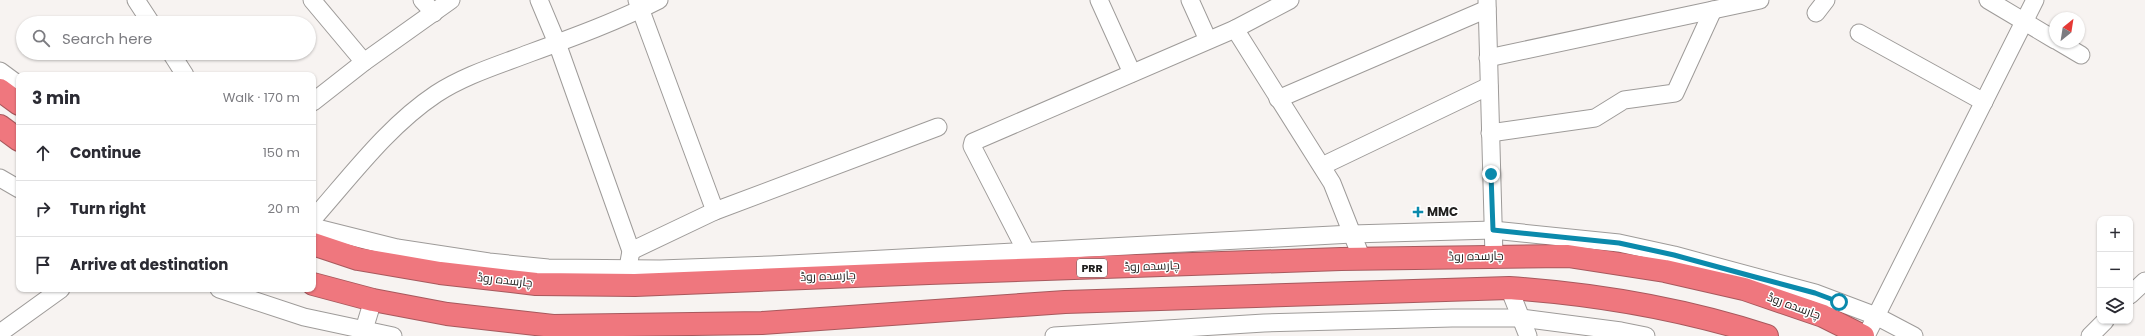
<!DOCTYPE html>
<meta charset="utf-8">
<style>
:root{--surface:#fff;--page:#f7f7f7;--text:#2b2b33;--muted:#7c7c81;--line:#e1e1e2}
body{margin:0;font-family:Poppins,Cairo,sans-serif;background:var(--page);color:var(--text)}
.controls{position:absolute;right:12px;bottom:12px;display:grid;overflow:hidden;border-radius:8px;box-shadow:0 1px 3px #0004}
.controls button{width:36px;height:36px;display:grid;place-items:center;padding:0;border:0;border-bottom:1px solid var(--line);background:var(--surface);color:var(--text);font:20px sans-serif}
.compass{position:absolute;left:2049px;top:12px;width:36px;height:36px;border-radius:50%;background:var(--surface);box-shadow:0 1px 3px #0004;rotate:30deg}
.stop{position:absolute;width:12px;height:12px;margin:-9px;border:3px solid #0b8aac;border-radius:50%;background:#fff}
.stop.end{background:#0b8aac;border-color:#fff;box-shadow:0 1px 4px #0008}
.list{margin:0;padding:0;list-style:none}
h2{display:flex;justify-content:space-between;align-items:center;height:52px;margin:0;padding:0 16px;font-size:17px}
h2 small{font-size:13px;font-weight:400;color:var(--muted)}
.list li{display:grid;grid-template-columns:26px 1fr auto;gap:12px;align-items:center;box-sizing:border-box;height:56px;padding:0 16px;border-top:1px solid var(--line)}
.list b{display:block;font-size:15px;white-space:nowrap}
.list em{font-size:13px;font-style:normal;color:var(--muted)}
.icon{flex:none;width:22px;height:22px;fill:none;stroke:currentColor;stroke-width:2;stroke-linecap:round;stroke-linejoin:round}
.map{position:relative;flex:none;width:2145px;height:336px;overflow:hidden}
.search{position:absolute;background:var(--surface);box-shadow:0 1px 3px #0004;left:16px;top:16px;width:300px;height:44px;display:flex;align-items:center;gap:10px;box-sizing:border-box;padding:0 14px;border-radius:22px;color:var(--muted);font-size:15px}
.panel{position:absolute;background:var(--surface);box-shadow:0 1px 3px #0004;left:16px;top:72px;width:300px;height:220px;border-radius:8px}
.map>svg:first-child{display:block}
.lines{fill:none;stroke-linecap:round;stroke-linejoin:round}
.minor-casing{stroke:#9e9b99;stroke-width:19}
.highway-casing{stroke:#a7595d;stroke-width:24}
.minor{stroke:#fff;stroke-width:17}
.highway{stroke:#ef777e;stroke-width:22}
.route{stroke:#0b8aac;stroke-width:5}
.poi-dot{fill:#0b8aac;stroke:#fff;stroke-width:1.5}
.labels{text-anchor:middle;stroke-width:3;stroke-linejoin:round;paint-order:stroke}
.shield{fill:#fff;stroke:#646362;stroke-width:1}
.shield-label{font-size:11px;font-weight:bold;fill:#21201f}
.poi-label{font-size:12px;font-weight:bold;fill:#21201f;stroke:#fff;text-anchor:start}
.street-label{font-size:12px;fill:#21201f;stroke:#fff}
</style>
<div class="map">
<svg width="2145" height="336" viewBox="0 0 2145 336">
<rect width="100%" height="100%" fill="#f7f3f1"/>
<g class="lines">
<defs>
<g id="minor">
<polyline points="136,0 151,23"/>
<polyline points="312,0 364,62"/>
<polyline points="422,0 434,13"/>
<polyline points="539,0 557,43 631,251 629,262"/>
<polyline points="637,0 715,211"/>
<polyline points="1099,0 1132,73"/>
<polyline points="1190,0 1208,40"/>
<polyline points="1487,0 1494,256"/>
<polyline points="1988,0 2055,40"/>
<polyline points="1816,13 1826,0"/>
<polyline points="1235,29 1332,183 1362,259"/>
<polyline points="1859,33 1984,102"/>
<polyline points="2059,42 2081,55"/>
<polyline points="171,53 185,75"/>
<polyline points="1488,58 1760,0"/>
<polyline points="0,71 19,85"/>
<polyline points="1278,99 1487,9"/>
<polyline points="313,102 364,62 451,0"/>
<polyline points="1490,133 1595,118 1624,100 1675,93 1713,10"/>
<polyline points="1322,166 1489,86"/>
<polyline points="0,178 19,189"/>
<path d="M313,219C351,176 388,126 436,94C465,75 499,65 530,53C574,37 618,21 659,0"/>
<polyline points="313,227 397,248 489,262 548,268 660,269 771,265 1352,234 1493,230 1619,243 1674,255 1815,293 1876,316 1914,336"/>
<polyline points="631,251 715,211 938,127"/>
<polyline points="1026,251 972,146 973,142 1235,29 1290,0"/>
<polyline points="1509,288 1528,336"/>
<polyline points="219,289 304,317 393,336"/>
<polyline points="2130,295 2145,281"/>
<polyline points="0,333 61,289"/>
<polyline points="362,336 373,300"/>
<polyline points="1054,336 1264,323 1452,318 1521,318 1621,331 1646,336"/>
<polyline points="1866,336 2035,0"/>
<polyline points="2090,336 2105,321"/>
</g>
<g id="highway">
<polyline points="0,90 19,104"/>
<polyline points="0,126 19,140"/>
<polyline points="313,244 358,259 440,273 536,284 635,285 929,273 1341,259 1568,256 1665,271 1744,289 1823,316 1863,336"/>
<path d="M313,284L373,300L447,314L553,326L762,323L1065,302L1509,288C1596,294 1684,309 1767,336"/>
</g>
</defs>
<use href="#minor" class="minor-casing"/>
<use href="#highway" class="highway-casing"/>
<use href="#minor" class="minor"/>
<use href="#highway" class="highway"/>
</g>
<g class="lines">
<polyline class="route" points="1491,174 1493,230 1619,243 1674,255 1755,277 1815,293 1839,302"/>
</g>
<path class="poi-dot" d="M1416 206h4v4h4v4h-4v4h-4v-4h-4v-4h4z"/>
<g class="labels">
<rect class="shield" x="1077" y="259" width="30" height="18" rx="3"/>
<g class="shield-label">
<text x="1092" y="272">PRR</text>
</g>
<g class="poi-label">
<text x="1427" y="216">MMC</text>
</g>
<g class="street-label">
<text transform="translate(1476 256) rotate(-1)" y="4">چارسدہ روڈ</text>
<text transform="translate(1152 266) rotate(-2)" y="4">چارسدہ روڈ</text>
<text transform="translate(828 276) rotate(-2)" y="4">چارسدہ روڈ</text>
<text transform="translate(505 280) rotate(6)" y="4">چارسدہ روڈ</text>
<text transform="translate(1794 306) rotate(20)" y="4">چارسدہ روڈ</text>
</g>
</g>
</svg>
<div class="controls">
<button>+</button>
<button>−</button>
<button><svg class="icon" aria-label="layers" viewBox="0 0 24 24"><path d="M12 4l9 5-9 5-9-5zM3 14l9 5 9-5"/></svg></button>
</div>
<svg class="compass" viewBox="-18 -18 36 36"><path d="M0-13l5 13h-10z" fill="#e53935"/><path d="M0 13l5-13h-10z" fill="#7c7c81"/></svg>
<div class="stop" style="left:1839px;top:302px"></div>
<div class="stop end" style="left:1491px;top:174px"></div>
<div class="search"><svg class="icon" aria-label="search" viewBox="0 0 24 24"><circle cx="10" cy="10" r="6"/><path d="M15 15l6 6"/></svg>Search here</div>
<section class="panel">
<h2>3 min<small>Walk · 170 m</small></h2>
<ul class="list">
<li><svg class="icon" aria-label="ahead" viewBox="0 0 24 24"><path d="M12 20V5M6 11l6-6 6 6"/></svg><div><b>Continue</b></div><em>150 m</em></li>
<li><svg class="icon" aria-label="right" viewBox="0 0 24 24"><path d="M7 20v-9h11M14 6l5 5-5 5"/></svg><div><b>Turn right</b></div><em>20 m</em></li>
<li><svg class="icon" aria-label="arrive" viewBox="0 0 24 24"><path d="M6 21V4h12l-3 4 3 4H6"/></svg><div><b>Arrive at destination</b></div></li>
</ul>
</section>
</div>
